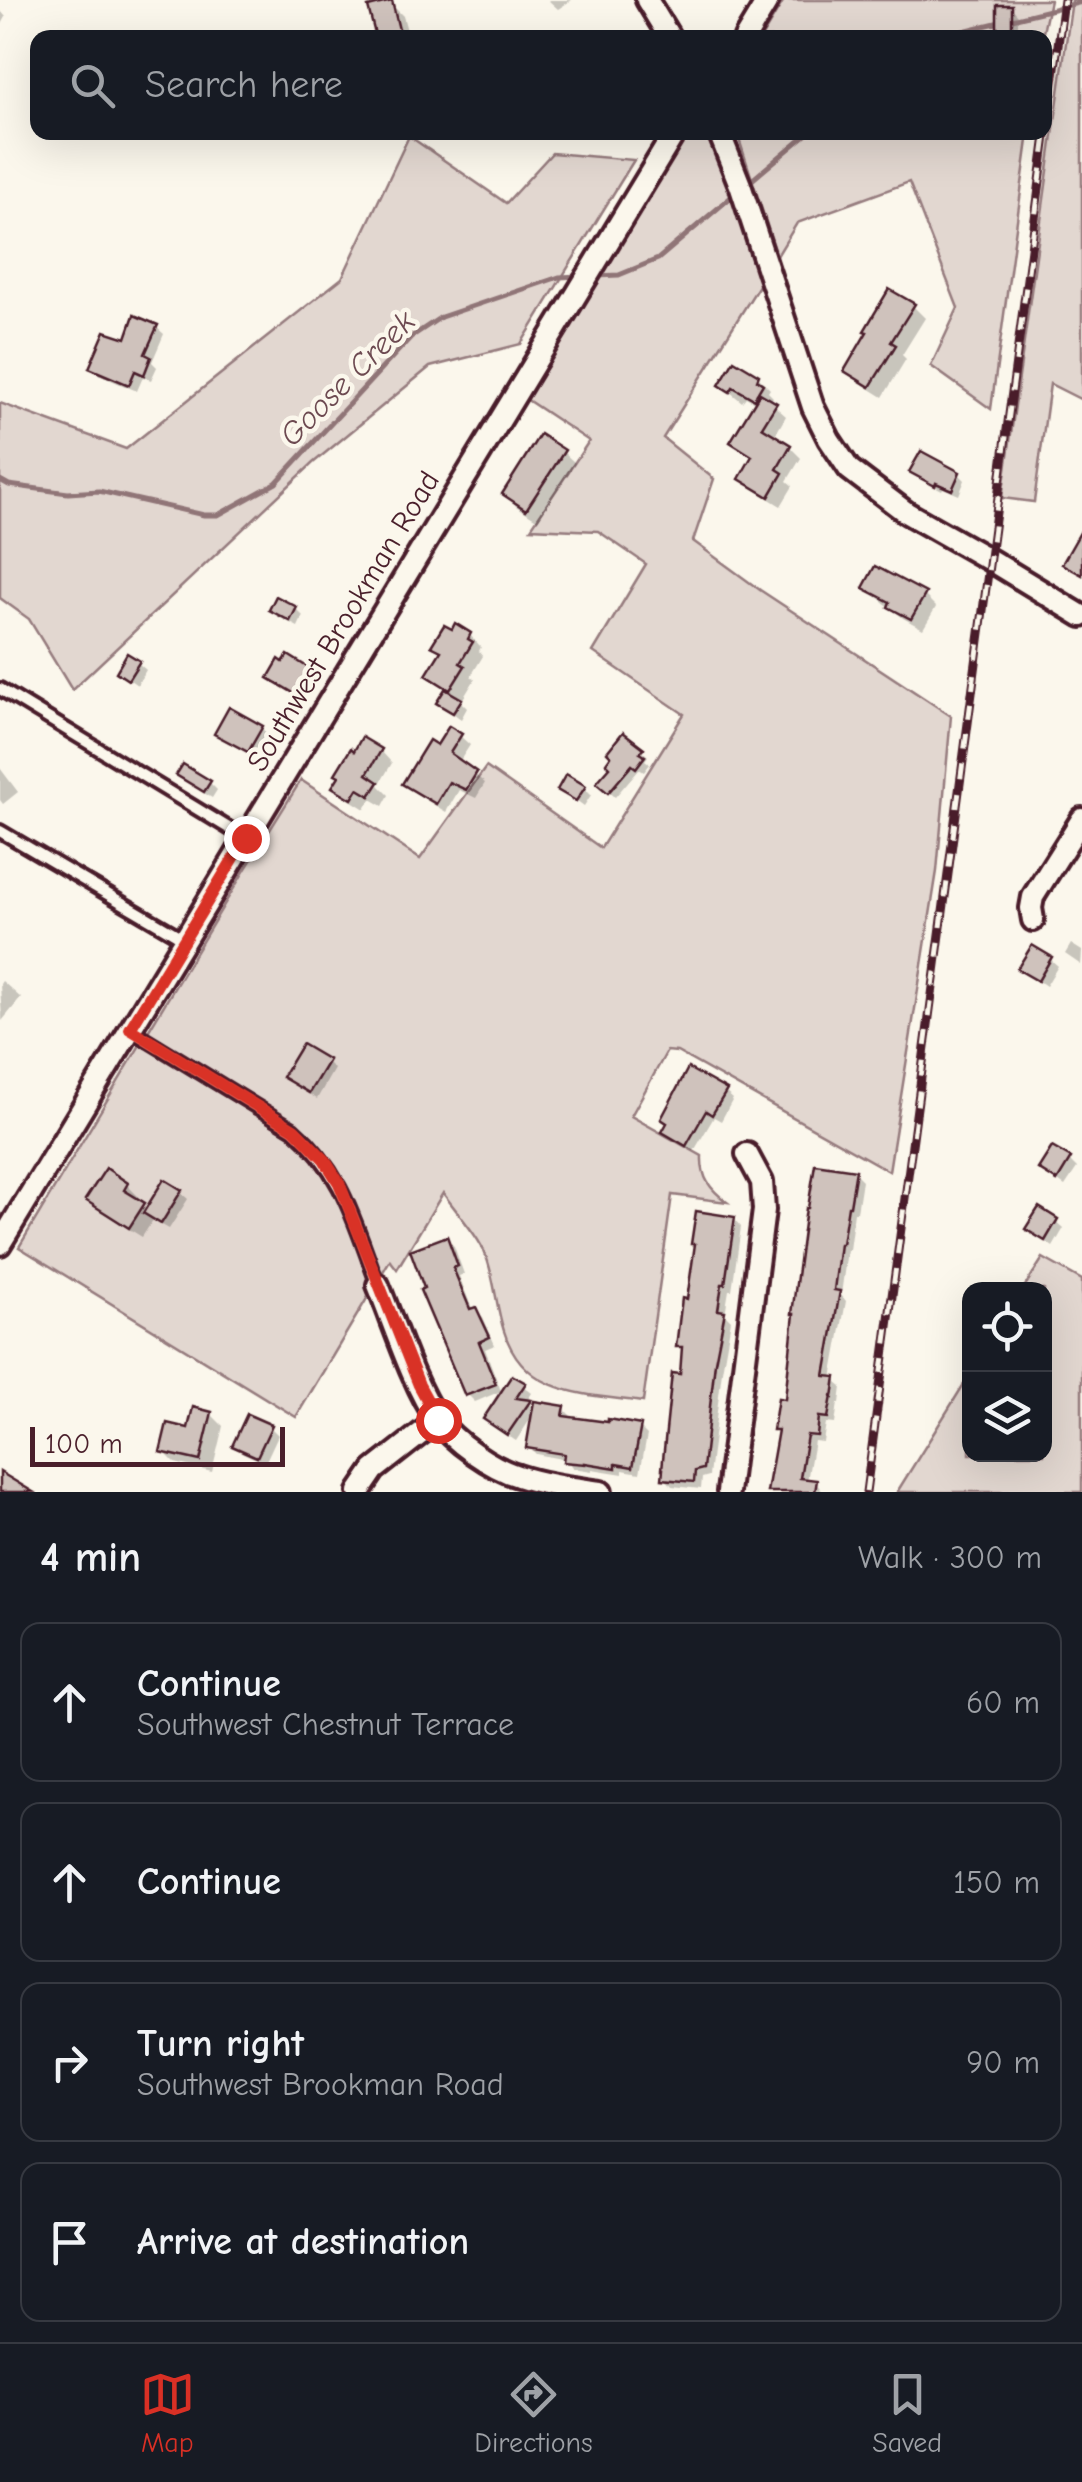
<!DOCTYPE html>
<meta charset="utf-8">
<style>
:root{--surface:#171b24;--page:#20242c;--text:#f1f3f6;--muted:#9ea1a6;--line:#363941;--accent:#d93025}
body{margin:0;font-family:"Comic Neue",sans-serif;background:var(--page);color:var(--text)}
.controls{position:absolute;right:30px;bottom:30px;display:grid;overflow:hidden;border-radius:20px;box-shadow:0 10px 40px #0002}
.controls button{width:90px;height:90px;display:grid;place-items:center;padding:0;border:0;border-bottom:2px solid var(--line);background:var(--surface);color:var(--text);font:50px sans-serif}
.scale{position:absolute;left:30px;bottom:25px;width:255px;box-sizing:border-box;padding-left:10px;border:5px solid #4a1f2b;border-top:0;font-size:28px;line-height:35px;white-space:nowrap;color:#4a1f2b;-webkit-text-stroke:8px #fbf7ec;paint-order:stroke}
.stop{position:absolute;width:30px;height:30px;margin:-22px;border:8px solid #d93025;border-radius:50%;background:#fff}
.stop.end{background:#d93025;border-color:#fff;box-shadow:0 2px 10px #0008}
.list{margin:0;padding:0;list-style:none}
h2{display:flex;justify-content:space-between;align-items:center;height:130px;margin:0;padding:0 40px;font-size:42px}
h2 small{font-size:32px;font-weight:400;color:var(--muted)}
.list li{display:grid;grid-template-columns:65px 1fr auto;gap:30px;align-items:center;box-sizing:border-box;height:160px;margin:0 20px 20px;padding:0 20px;border:2px solid var(--line);border-radius:20px}
.list b{display:block;font-size:38px;white-space:nowrap}
.list p{margin:0;font-size:32px;white-space:nowrap;color:var(--muted)}
.list em{font-size:32px;font-style:normal;color:var(--muted)}
.icon{flex:none;width:55px;height:55px;fill:none;stroke:currentColor;stroke-width:2;stroke-linecap:round;stroke-linejoin:round}
.map{position:relative;flex:none;width:1082px;height:1492px;overflow:hidden}
.search{position:absolute;background:var(--surface);box-shadow:0 10px 40px #0002;left:30px;right:30px;top:30px;height:110px;display:flex;align-items:center;gap:25px;box-sizing:border-box;padding:0 35px;border-radius:20px;color:var(--muted);font-size:38px}
.sheet{height:850px;background:var(--surface)}
nav{display:flex;justify-content:space-around;align-items:center;box-sizing:border-box;height:140px;border-top:2px solid var(--line);background:var(--surface);font-size:28px;color:var(--muted)}
nav a{display:grid;justify-items:center;gap:5px}
nav .on{color:var(--accent)}
.map>svg:first-child{display:block}
.green{fill:#e2d7d0;stroke:#967b7e;stroke-width:2.5}
.shadow{fill:#0003}
.lines{fill:none;stroke-linecap:round;stroke-linejoin:round}
.stream{stroke:#907477;stroke-width:5}
.building{fill:#cfc2bc;stroke:#4a1f2b;stroke-width:2.5}
.lane-casing{stroke:#4a1f2b;stroke-width:18}
.street-casing{stroke:#4a1f2b;stroke-width:28}
.lane{stroke:#fbf7ec;stroke-width:10}
.street{stroke:#fbf7ec;stroke-width:20}
.rail-casing{stroke:#4a1f2b;stroke-width:9}
.rail{stroke:#fbf7ec;stroke-width:5;stroke-dasharray:15;stroke-linecap:butt}
.route{stroke:#d93025;stroke-width:12}
.labels{text-anchor:middle;stroke-width:9;stroke-linejoin:round;paint-order:stroke}
.street-label{font-size:30px;fill:#4a1f2b;stroke:#fbf7ec}
.water-label{font-size:32px;font-style:italic;fill:#6d4a51;stroke:#fbf7ec}
</style>
<div class="map">
<svg width="1082" height="1492" viewBox="0 0 1082 1492">
<rect width="100%" height="100%" fill="#fbf7ec"/>
<filter id="ink" filterUnits="userSpaceOnUse"><feTurbulence type="fractalNoise" baseFrequency=".01" numOctaves="2"/><feDisplacementMap in="SourceGraphic" scale="20" xChannelSelector="R" yChannelSelector="G"/><feConvolveMatrix kernelMatrix="1 2 1 2 8 2 1 2 1" color-interpolation-filters="sRGB"/></filter>
<g filter="url(#ink)">
<g class="green">
<polygon points="784,0 1050,0 1042,37 761,38"/>
<polygon points="1072,0 1082,0 1082,400 1050,384 1034,502 1002,498"/>
<path d="M684,133H709L763,279L663,438L714,479L693,541L760,590L951,716L937,871L889,1171L677,1052L667,1051L631,1116L702,1156C701,1178 710,1189 727,1202L672,1195L643,1402C586,1394 524,1396 504,1331C496,1307 495,1280 486,1256C480,1238 455,1210 443,1193L397,1269L390,1260L296,1417L19,1247L243,873L301,780L420,859L486,767L601,848L684,714L593,652L646,564L598,531L531,528L589,441L526,399Z"/>
<polygon points="737,133 1029,133 991,409 931,366 958,308 909,182 797,223 777,256"/>
<polygon points="409,136 506,203 552,153 634,160 521,344 430,367 313,463 72,690 29,619 0,598 0,403 126,449 342,278"/>
<polygon points="1043,1258 1082,1280 1082,1492 897,1492 969,1376 970,1454 1044,1454 1044,1290 1023,1289"/>
</g>
<g class="shadow">
<polygon points="548,0 572,0 558,9"/>
<polygon points="391,4 403,16 409,38 372,38"/>
<polygon points="1011,7 1018,15 1018,36 1007,36 1000,28"/>
<polygon points="0,10 6,17 0,28"/>
<polygon points="913,306 925,318 902,355 906,359 883,397 859,382 847,371"/>
<polygon points="156,327 164,334 152,362 157,367 151,380 143,377 137,391 99,375 92,368 127,341"/>
<polygon points="758,377 770,389 768,392 773,397 770,402 786,416 774,437 790,447 801,458 787,481 793,486 781,506 753,489 742,478 754,459 733,442 756,403 746,397 742,402 722,385"/>
<polygon points="563,452 575,463 538,520 516,506 505,494"/>
<polygon points="912,472 959,474 965,480 959,495 943,488 942,490 919,478"/>
<polygon points="866,588 924,595 936,607 923,629 903,618"/>
<polygon points="296,609 303,616 298,627 279,617 272,610"/>
<polygon points="470,635 481,647 479,651 483,656 471,676 475,679 461,702 467,708 461,719 439,703 447,690 429,675 442,653 435,645"/>
<polygon points="138,663 146,670 137,685 119,672"/>
<polygon points="310,672 318,679 305,701 278,685 271,677"/>
<polygon points="261,728 269,735 256,758 225,741 217,733"/>
<polygon points="623,735 648,756 645,760 650,764 644,772 639,769 615,797 600,783 613,767 614,756"/>
<polygon points="460,736 470,745 459,762 485,783 476,798 459,790 446,812 415,793 405,783 438,748"/>
<polygon points="381,751 392,763 379,785 389,795 383,806 371,799 365,809 347,798 336,787 341,777"/>
<polygon points="0,768 18,792 3,804 0,800"/>
<polygon points="179,775 210,783 217,790 212,798 186,782"/>
<polygon points="584,788 591,795 584,806 561,789"/>
<polygon points="1071,944 1082,951 1081,965 1065,954"/>
<polygon points="1050,959 1058,966 1046,986 1020,968"/>
<polygon points="2,981 21,998 2,1021 0,984"/>
<polygon points="327,1062 334,1069 317,1099 293,1084 285,1077"/>
<polygon points="725,1092 733,1099 721,1121 714,1117 694,1151 672,1139 665,1131"/>
<polygon points="1069,1160 1077,1168 1065,1186 1041,1169"/>
<polygon points="855,1173 862,1180 857,1212 854,1212 849,1250 847,1250 841,1295 846,1301 832,1379 842,1387 840,1403 838,1403 835,1424 826,1423 823,1442 814,1441 807,1481 816,1483 823,1492 769,1492 780,1433 776,1429 787,1401"/>
<polygon points="127,1185 138,1196 136,1200 148,1210 180,1192 188,1199 169,1229 153,1220 142,1237 100,1211 89,1199"/>
<polygon points="734,1219 741,1227 732,1290 729,1290 725,1314 731,1320 722,1371 709,1476 702,1478 701,1489 672,1486 665,1478 682,1377 684,1351 679,1346 689,1302"/>
<polygon points="1056,1221 1064,1228 1053,1247 1029,1229"/>
<polygon points="446,1239 454,1246 464,1274 459,1276 473,1311 475,1310 483,1317 495,1345 485,1349 501,1391 475,1402 467,1394"/>
<polygon points="513,1378 532,1393 526,1402 535,1409 564,1409 571,1416 570,1420 640,1428 647,1435 640,1473 623,1470 623,1474 592,1469 592,1471 573,1468 566,1460 536,1454 529,1447 535,1412 516,1441 493,1426 486,1419"/>
<polygon points="211,1414 223,1426 212,1472 175,1463 163,1451"/>
<polygon points="270,1427 278,1435 265,1463 243,1453 235,1446"/>
</g>
<g class="lines">
<g class="stream">
<polyline points="947,38 955,33 1082,2"/>
<polyline points="746,185 809,132"/>
<polyline points="596,276 619,275 658,259 737,192"/>
<polyline points="0,480 9,485 68,493 99,491 204,515 218,515 276,483 411,337 441,317 559,277 580,276"/>
</g>
</g>
<g class="building">
<polygon points="392,1 401,38 376,38 368,7"/>
<polygon points="997,5 1012,5 1012,29 997,30"/>
<polygon points="889,289 915,304 891,342 896,345 870,387 844,371 867,332 864,331"/>
<polygon points="134,315 158,325 145,354 151,357 144,375 135,371 129,385 89,368 105,331 126,338"/>
<polygon points="734,360 759,375 757,380 763,384 754,399 733,387 730,392 719,385"/>
<polygon points="760,393 777,403 762,427 791,445 777,469 783,473 769,497 739,479 752,456 730,442"/>
<polygon points="540,434 565,450 526,510 502,494"/>
<polygon points="921,451 960,472 952,490 936,483 935,486 909,472"/>
<polygon points="1082,529 1082,575 1062,564"/>
<polygon points="875,566 926,593 911,619 888,607 890,602 863,588"/>
<polygon points="276,596 297,607 290,621 269,610"/>
<polygon points="455,623 471,633 468,639 473,642 460,663 465,666 450,690 426,675 441,651 431,646 444,625 452,629"/>
<polygon points="127,653 140,661 128,680 116,672"/>
<polygon points="288,655 312,670 297,695 268,678 279,659 283,662"/>
<polygon points="445,689 462,699 453,713 436,703"/>
<polygon points="229,707 263,726 248,752 214,734"/>
<polygon points="449,726 462,734 450,753 477,772 466,790 449,782 436,804 402,784 429,740 437,745"/>
<polygon points="623,732 644,748 640,753 645,756 636,768 632,765 608,793 596,783 610,767 606,763 611,756 607,752"/>
<polygon points="362,737 382,749 367,774 379,782 370,796 358,789 352,799 332,787 339,776 335,774 351,748 354,751"/>
<polygon points="183,764 211,781 204,792 176,775"/>
<polygon points="566,774 586,786 576,801 557,790"/>
<polygon points="1032,945 1052,957 1038,981 1017,969"/>
<polygon points="302,1044 329,1060 309,1093 282,1077"/>
<polygon points="688,1068 727,1090 712,1115 706,1111 686,1146 662,1132 667,1123 661,1119"/>
<polygon points="1052,1147 1071,1158 1057,1181 1038,1169"/>
<polygon points="815,1164 856,1170 850,1206 848,1206 842,1244 840,1244 834,1290 840,1291 825,1376 836,1377 833,1397 832,1396 828,1418 819,1417 817,1436 807,1435 800,1478 817,1480 815,1492 767,1492 778,1430 773,1430 778,1398 785,1399 794,1314 792,1314 806,1208 808,1208"/>
<polygon points="106,1168 128,1183 124,1190 145,1203 129,1228 85,1200"/>
<polygon points="164,1179 182,1190 161,1224 143,1213"/>
<polygon points="1039,1207 1058,1219 1045,1241 1025,1229"/>
<polygon points="696,1211 735,1217 725,1284 722,1284 718,1310 725,1311 715,1362 703,1469 695,1471 694,1482 662,1479 663,1469 662,1469 672,1373 680,1374 682,1347 676,1347 682,1298 687,1299 695,1244 691,1244"/>
<polygon points="447,1236 458,1266 453,1268 470,1309 476,1307 490,1337 479,1342 496,1384 465,1396 420,1290 424,1288 410,1250"/>
<polygon points="512,1375 526,1383 516,1398 531,1400 507,1435 483,1419"/>
<polygon points="534,1401 565,1406 563,1416 608,1422 608,1419 641,1425 633,1467 616,1464 616,1468 585,1463 585,1464 563,1462 564,1454 526,1448"/>
<polygon points="193,1407 212,1412 200,1461 160,1452 167,1423 188,1428"/>
<polygon points="247,1414 272,1425 257,1457 232,1446"/>
<polygon points="0,1472 33,1492 0,1492"/>
</g>
<g class="lines">
<defs>
<g id="lane">
<polyline points="0,689 245,838"/>
<polyline points="0,831 184,939"/>
<path d="M131,1030L293,1129C344,1173 355,1225 378,1285"/>
</g>
<g id="street">
<polyline points="647,0 670,38"/>
<polyline points="745,38 768,0"/>
<polyline points="719,132 740,185 813,407 829,439 849,469 907,513 990,560 1082,616"/>
<polyline points="1033,920 1031,908 1033,897 1082,819"/>
<polyline points="0,1244 675,132"/>
<path d="M378,1285C394,1324 414,1387 437,1419C454,1442 491,1468 518,1476C545,1485 573,1488 601,1492"/>
<polyline points="359,1492 374,1470 438,1420"/>
<polyline points="728,1492 764,1210 762,1182 747,1154"/>
</g>
</defs>
<use href="#lane" class="lane-casing"/>
<use href="#street" class="street-casing"/>
<use href="#lane" class="lane"/>
<use href="#street" class="street"/>
<defs>
<polyline id="rail" points="866,1492 1064,0"/>
</defs>
<use href="#rail" class="rail-casing"/>
<use href="#rail" class="rail"/>
</g>
</g>
<g class="lines" filter="url(#ink)">
<polyline class="route" points="246,838 130,1029 294,1129 324,1159 339,1183 419,1385 438,1420"/>
</g>
<g class="labels">
<g class="street-label">
<text transform="translate(343 621) rotate(-59)" y="10">Southwest Brookman Road</text>
</g>
<g class="water-label">
<text transform="translate(347 378) rotate(-45)" y="11">Goose Creek</text>
</g>
</g>
</svg>
<div class="controls">
<button><svg class="icon" aria-label="locate" viewBox="0 0 24 24"><circle cx="12" cy="12" r="6"/><path d="M12 2v4M12 18v4M2 12h4M18 12h4"/></svg></button>
<button><svg class="icon" aria-label="layers" viewBox="0 0 24 24"><path d="M12 4l9 5-9 5-9-5zM3 14l9 5 9-5"/></svg></button>
</div>
<div class="scale">100 m</div>
<div class="stop" style="left:438px;top:1420px"></div>
<div class="stop end" style="left:246px;top:838px"></div>
<div class="search"><svg class="icon" aria-label="search" viewBox="0 0 24 24"><circle cx="10" cy="10" r="6"/><path d="M15 15l6 6"/></svg>Search here</div>
</div>
<section class="sheet">
<h2>4 min<small>Walk · 300 m</small></h2>
<ul class="list">
<li><svg class="icon" aria-label="ahead" viewBox="0 0 24 24"><path d="M12 20V5M6 11l6-6 6 6"/></svg><div><b>Continue</b><p>Southwest Chestnut Terrace</p></div><em>60 m</em></li>
<li><svg class="icon" aria-label="ahead" viewBox="0 0 24 24"><path d="M12 20V5M6 11l6-6 6 6"/></svg><div><b>Continue</b></div><em>150 m</em></li>
<li><svg class="icon" aria-label="right" viewBox="0 0 24 24"><path d="M7 20v-9h11M14 6l5 5-5 5"/></svg><div><b>Turn right</b><p>Southwest Brookman Road</p></div><em>90 m</em></li>
<li><svg class="icon" aria-label="arrive" viewBox="0 0 24 24"><path d="M6 21V4h12l-3 4 3 4H6"/></svg><div><b>Arrive at destination</b></div></li>
</ul>
</section>
<nav>
<a class="on"><svg class="icon" aria-label="map" viewBox="0 0 24 24"><path d="M3 6l6-2 6 2 6-2v14l-6 2-6-2-6 2zM9 4v14M15 6v14"/></svg>Map</a>
<a><svg class="icon" aria-label="directions" viewBox="0 0 24 24"><path d="M12 3l9 9-9 9-9-9zM9 14v-3h6M13 9l2 2-2 2"/></svg>Directions</a>
<a><svg class="icon" aria-label="saved" viewBox="0 0 24 24"><path d="M7 4h10v16l-5-4-5 4z"/></svg>Saved</a>
</nav>
